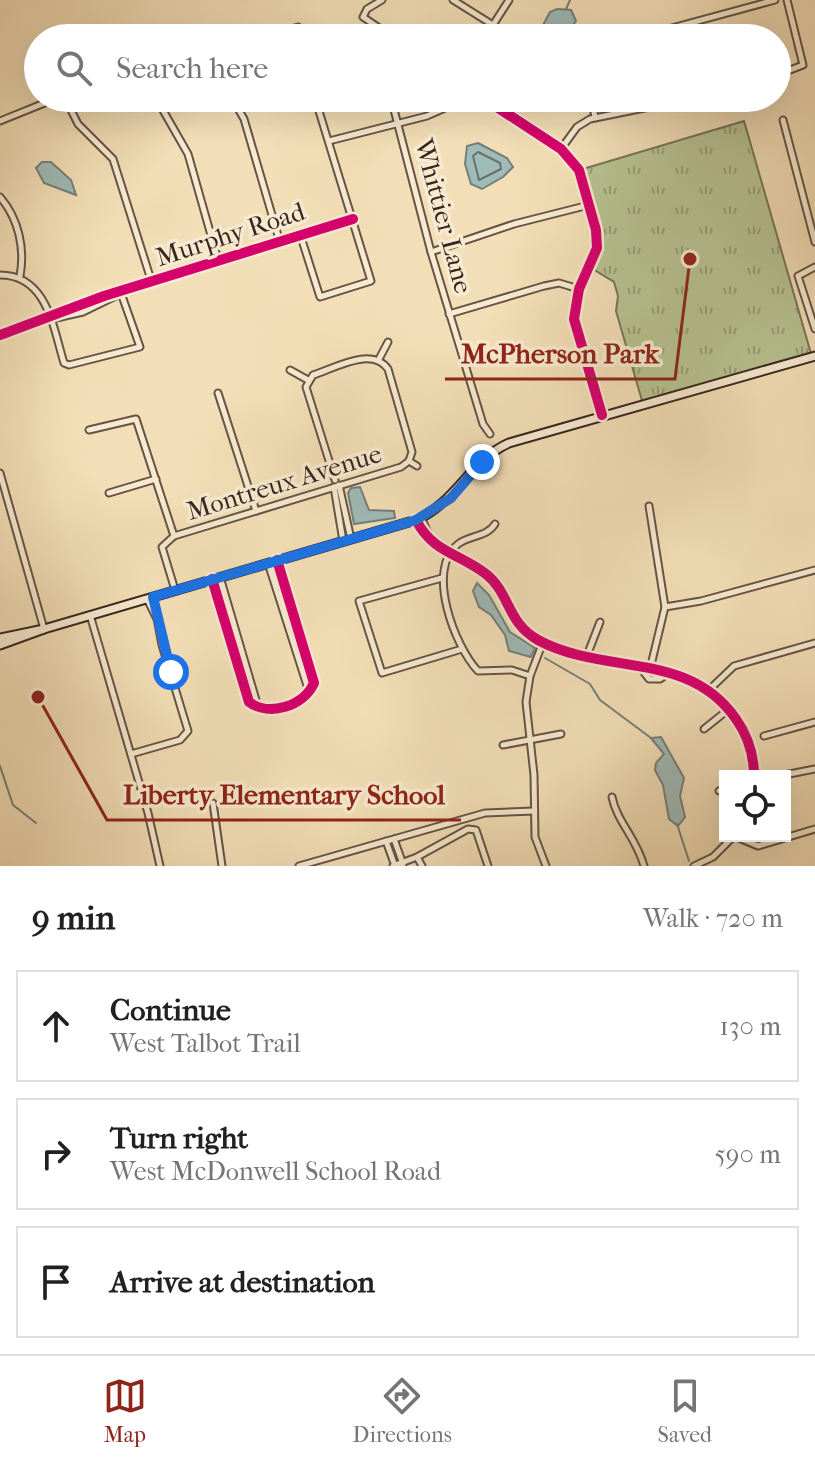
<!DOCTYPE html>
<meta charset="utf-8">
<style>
:root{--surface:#fff;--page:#f2f2f2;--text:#202124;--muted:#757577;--line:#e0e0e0;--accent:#8f2418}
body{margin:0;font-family:"IM FELL French Canon",serif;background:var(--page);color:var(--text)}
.controls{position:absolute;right:24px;bottom:24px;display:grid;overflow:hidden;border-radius:0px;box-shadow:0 8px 32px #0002}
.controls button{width:72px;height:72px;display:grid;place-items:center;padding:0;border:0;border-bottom:2px solid var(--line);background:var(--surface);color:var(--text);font:40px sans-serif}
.stop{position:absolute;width:24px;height:24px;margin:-18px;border:6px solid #1a73e8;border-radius:50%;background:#fff}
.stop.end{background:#1a73e8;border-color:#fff;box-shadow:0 2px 8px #0008}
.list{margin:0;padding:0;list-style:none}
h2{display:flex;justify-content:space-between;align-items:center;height:104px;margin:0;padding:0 32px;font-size:34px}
h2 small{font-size:26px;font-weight:400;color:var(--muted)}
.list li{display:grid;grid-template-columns:52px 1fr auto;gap:24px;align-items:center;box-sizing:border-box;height:112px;margin:0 16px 16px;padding:0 16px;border:2px solid var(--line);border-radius:0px}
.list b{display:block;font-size:30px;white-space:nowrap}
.list p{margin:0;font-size:26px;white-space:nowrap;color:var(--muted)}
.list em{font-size:26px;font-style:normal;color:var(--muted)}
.icon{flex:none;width:44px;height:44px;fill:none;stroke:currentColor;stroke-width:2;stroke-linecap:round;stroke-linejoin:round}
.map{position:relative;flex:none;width:815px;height:866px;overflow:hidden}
.search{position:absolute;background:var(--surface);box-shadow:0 8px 32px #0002;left:24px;right:24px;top:24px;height:88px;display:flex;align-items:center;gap:20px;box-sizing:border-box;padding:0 28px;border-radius:44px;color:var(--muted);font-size:30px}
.sheet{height:488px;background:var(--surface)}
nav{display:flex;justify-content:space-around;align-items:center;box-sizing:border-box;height:112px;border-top:2px solid var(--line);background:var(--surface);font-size:22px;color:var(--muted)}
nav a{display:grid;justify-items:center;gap:4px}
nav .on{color:var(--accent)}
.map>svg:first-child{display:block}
.grass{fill:url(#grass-tufts);stroke:#767458;stroke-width:2}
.water{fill:#9ebbb7;stroke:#747f7b;stroke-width:2}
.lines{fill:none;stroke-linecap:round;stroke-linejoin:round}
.shore{stroke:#6a706c;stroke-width:2}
.stream{stroke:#747f7b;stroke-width:2}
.minor-casing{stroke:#655446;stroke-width:9}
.secondary-casing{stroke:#362620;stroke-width:11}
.minor{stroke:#f7ead0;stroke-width:5}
.secondary{stroke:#f7ead0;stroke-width:7}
.cycleway-casing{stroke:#f7ead0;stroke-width:15}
.cycleway{stroke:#d6006c;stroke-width:10}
.route{stroke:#1a73e8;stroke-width:10}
.labels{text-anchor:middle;stroke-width:7;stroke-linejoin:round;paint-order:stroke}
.street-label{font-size:26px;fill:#362620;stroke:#f7ead0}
.leader{fill:none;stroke:#8f2418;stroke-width:3}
.callout-dot{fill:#8f2418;stroke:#f7ead0;stroke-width:3}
.callout-label{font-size:28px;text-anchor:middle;font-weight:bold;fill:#8f2418;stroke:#f7ead0;stroke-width:7;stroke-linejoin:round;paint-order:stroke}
</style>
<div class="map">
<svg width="815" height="866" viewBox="0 0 815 866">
<defs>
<pattern id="grass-tufts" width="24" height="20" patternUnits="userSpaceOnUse" patternTransform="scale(2)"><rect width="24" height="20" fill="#b7c291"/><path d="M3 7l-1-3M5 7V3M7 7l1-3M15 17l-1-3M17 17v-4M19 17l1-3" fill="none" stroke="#969d76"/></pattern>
</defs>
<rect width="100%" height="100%" fill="#f3dfb7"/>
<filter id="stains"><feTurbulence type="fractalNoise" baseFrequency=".0025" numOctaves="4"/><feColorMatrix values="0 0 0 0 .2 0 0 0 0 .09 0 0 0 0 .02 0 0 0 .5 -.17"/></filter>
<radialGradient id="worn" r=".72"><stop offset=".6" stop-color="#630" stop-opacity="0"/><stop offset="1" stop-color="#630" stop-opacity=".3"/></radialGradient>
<path class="grass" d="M744,121L812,357L643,404L616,311L618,296L614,282L593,269C606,234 593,204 583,169Z"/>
<g class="water">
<path d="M557,9L571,10L576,21C566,37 553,38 536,38L550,12Z"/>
<polygon points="478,143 507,158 513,167 503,177 482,189 471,184 465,164 467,146"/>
<polygon points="42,162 51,162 71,180 76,195 44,183 36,168"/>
<polygon points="360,487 369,510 394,511 395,518 354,524 348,493 351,488"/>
<polygon points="477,583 489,595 510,632 535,648 531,657 509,651 505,635 491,615 479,607 473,591"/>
<polygon points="661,737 684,778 680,796 685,817 678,826 669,819 663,785 655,770 656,763 664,754 651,738"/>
</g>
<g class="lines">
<polygon class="shore" points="478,152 500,163 501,169 479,180 473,156"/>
<g class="stream">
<polyline points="566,9 570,0"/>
<polyline points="545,658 590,684 600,700 651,738"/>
<polyline points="0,766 13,805 36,823"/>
<polyline points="677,824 689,861"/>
</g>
<defs>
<g id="minor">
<polyline points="382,0 367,9 363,17 394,38"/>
<polyline points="453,0 493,25"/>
<polyline points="261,38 298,27 302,38"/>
<polyline points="489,38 493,25 509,0"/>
<polyline points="635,38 775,0"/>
<polyline points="777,75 803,65 787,0"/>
<polyline points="65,98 78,124 113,159 152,283"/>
<polyline points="156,98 188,154 218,260"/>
<polyline points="232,98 244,119 279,239"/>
<polyline points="391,98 431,252 483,424 490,434"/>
<polyline points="483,98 561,149 579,170 596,230 597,248 579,289 574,319 602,415"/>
<polyline points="591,98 595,117"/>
<polyline points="783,120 815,242"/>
<polyline points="0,121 57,98"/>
<polyline points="329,141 427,116 443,109 454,98"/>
<polyline points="561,149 577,127 590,119 694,98"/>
<path d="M0,197C19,219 25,249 20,276"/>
<polyline points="300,234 320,297 371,281 315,98"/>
<polyline points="431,252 514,224 589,205"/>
<polyline points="815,267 798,276 815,329"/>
<path d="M0,275C47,275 53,327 64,363L69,365L140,347L121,293"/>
<polyline points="449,314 544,286 559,283 579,289"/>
<polyline points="52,319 83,312 120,294"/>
<polyline points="0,335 104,296 353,219"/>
<polyline points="379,359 388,342"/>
<polyline points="290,370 308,380"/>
<polyline points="218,393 256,511"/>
<polyline points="89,430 136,419 174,536"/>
<polyline points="409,461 417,466"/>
<polyline points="0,473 44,629"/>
<path d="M335,480L306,387L313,375C335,368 372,346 388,369L412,452L409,461"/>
<polyline points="339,485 351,539"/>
<polyline points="334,487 343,541"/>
<polyline points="109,493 156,479"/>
<polyline points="649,506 665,607 651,665"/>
<polyline points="421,517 429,535"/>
<path d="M416,520C433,553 459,553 486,574C510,593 507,623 538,640C605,676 688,650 736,719C748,736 754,755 754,776"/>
<path d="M495,524C487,537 470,535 458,544C425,569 455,647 478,671L512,670L530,676"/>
<polyline points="268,563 309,692"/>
<polyline points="220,577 256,700 255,707"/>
<polyline points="442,578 359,601 382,673 462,649"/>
<path d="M212,580L249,702C269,717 304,706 314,683L277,561"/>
<polyline points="175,590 162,547 174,536 401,467 409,461"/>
<polyline points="147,599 157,619"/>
<polyline points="665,607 701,601 815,570"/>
<polyline points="90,615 148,813 160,866"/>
<polyline points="543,642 530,676 526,702 534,775 535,837 546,866"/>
<polyline points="586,658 600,622"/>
<polyline points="639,666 649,679 660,679 671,671"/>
<polyline points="710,689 734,666 815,643"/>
<polyline points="704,729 729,709"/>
<polyline points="764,736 815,722"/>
<polyline points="503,745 561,734"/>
<polyline points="131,754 180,740 188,731 162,645 153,597"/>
<polyline points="779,776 815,769"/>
<polyline points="719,791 725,788"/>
<path d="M612,797C617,822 636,837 644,866"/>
<polyline points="213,803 222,866"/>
<polyline points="734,836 758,846 815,829"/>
<polyline points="394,839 403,864"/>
<polyline points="386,841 395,866"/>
<polyline points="417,857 422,866"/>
<polyline points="299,866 485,813 534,811"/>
<polyline points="393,866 417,857 468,829 476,830 488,866"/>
<polyline points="694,866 713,857 734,836"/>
</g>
<g id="secondary">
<path d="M0,638L44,629L416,520C456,503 470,460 509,443L815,356"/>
<polyline points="0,645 44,629"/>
</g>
</defs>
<use href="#minor" class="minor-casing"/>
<use href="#secondary" class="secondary-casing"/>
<use href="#minor" class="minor"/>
<use href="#secondary" class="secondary"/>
<defs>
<g id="cycleway">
<polyline points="483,98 561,149 579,170 596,230 597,248 579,289 574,319 602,415"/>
<polyline points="0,335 104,296 353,219"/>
<path d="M416,520C433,553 459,553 486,574C510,593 507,623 538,640C605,676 688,650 736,719C748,736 754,755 754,776"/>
<path d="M212,579L249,702C269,717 304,706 314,683L277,560"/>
</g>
</defs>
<use href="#cycleway" class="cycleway-casing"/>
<use href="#cycleway" class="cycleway"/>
</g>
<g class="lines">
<polyline class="route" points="171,672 153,597 416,520 451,498 482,462"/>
</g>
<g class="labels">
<g class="street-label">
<text transform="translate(444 216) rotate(75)" y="9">Whittier Lane</text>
<text transform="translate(230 234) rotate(-18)" y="9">Murphy Road</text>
<text transform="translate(284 482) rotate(-17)" y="9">Montreux Avenue</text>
</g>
</g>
<path class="leader" d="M690 259L675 379H445M38 697L107 820H461"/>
<g class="callout-dot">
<circle cx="690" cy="259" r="8"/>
<circle cx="38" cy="697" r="8"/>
</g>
<g class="callout-label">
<text x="560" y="363">McPherson Park</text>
<text x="284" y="804">Liberty Elementary School</text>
</g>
<rect width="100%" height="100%" filter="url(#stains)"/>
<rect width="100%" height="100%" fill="url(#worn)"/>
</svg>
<div class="controls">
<button><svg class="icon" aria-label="locate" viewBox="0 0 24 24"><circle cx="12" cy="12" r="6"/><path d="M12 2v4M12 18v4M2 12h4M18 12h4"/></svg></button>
</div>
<div class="stop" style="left:171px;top:672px"></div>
<div class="stop end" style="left:482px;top:462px"></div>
<div class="search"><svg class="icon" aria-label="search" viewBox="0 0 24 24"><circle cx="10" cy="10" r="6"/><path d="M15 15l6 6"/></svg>Search here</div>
</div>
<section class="sheet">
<h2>9 min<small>Walk · 720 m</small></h2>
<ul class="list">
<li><svg class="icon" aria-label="ahead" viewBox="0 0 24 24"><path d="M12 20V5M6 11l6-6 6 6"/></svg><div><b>Continue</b><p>West Talbot Trail</p></div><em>130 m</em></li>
<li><svg class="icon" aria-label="right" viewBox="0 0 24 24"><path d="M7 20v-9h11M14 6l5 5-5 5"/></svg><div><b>Turn right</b><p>West McDonwell School Road</p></div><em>590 m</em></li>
<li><svg class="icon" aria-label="arrive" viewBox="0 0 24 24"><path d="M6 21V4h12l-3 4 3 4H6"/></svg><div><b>Arrive at destination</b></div></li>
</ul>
</section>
<nav>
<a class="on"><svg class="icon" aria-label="map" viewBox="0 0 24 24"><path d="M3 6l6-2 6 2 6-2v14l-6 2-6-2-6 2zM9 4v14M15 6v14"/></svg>Map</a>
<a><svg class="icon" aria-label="directions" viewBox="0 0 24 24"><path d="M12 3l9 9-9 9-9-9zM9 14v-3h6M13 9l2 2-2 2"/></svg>Directions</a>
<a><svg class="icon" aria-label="saved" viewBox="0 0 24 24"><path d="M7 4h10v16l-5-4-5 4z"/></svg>Saved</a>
</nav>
